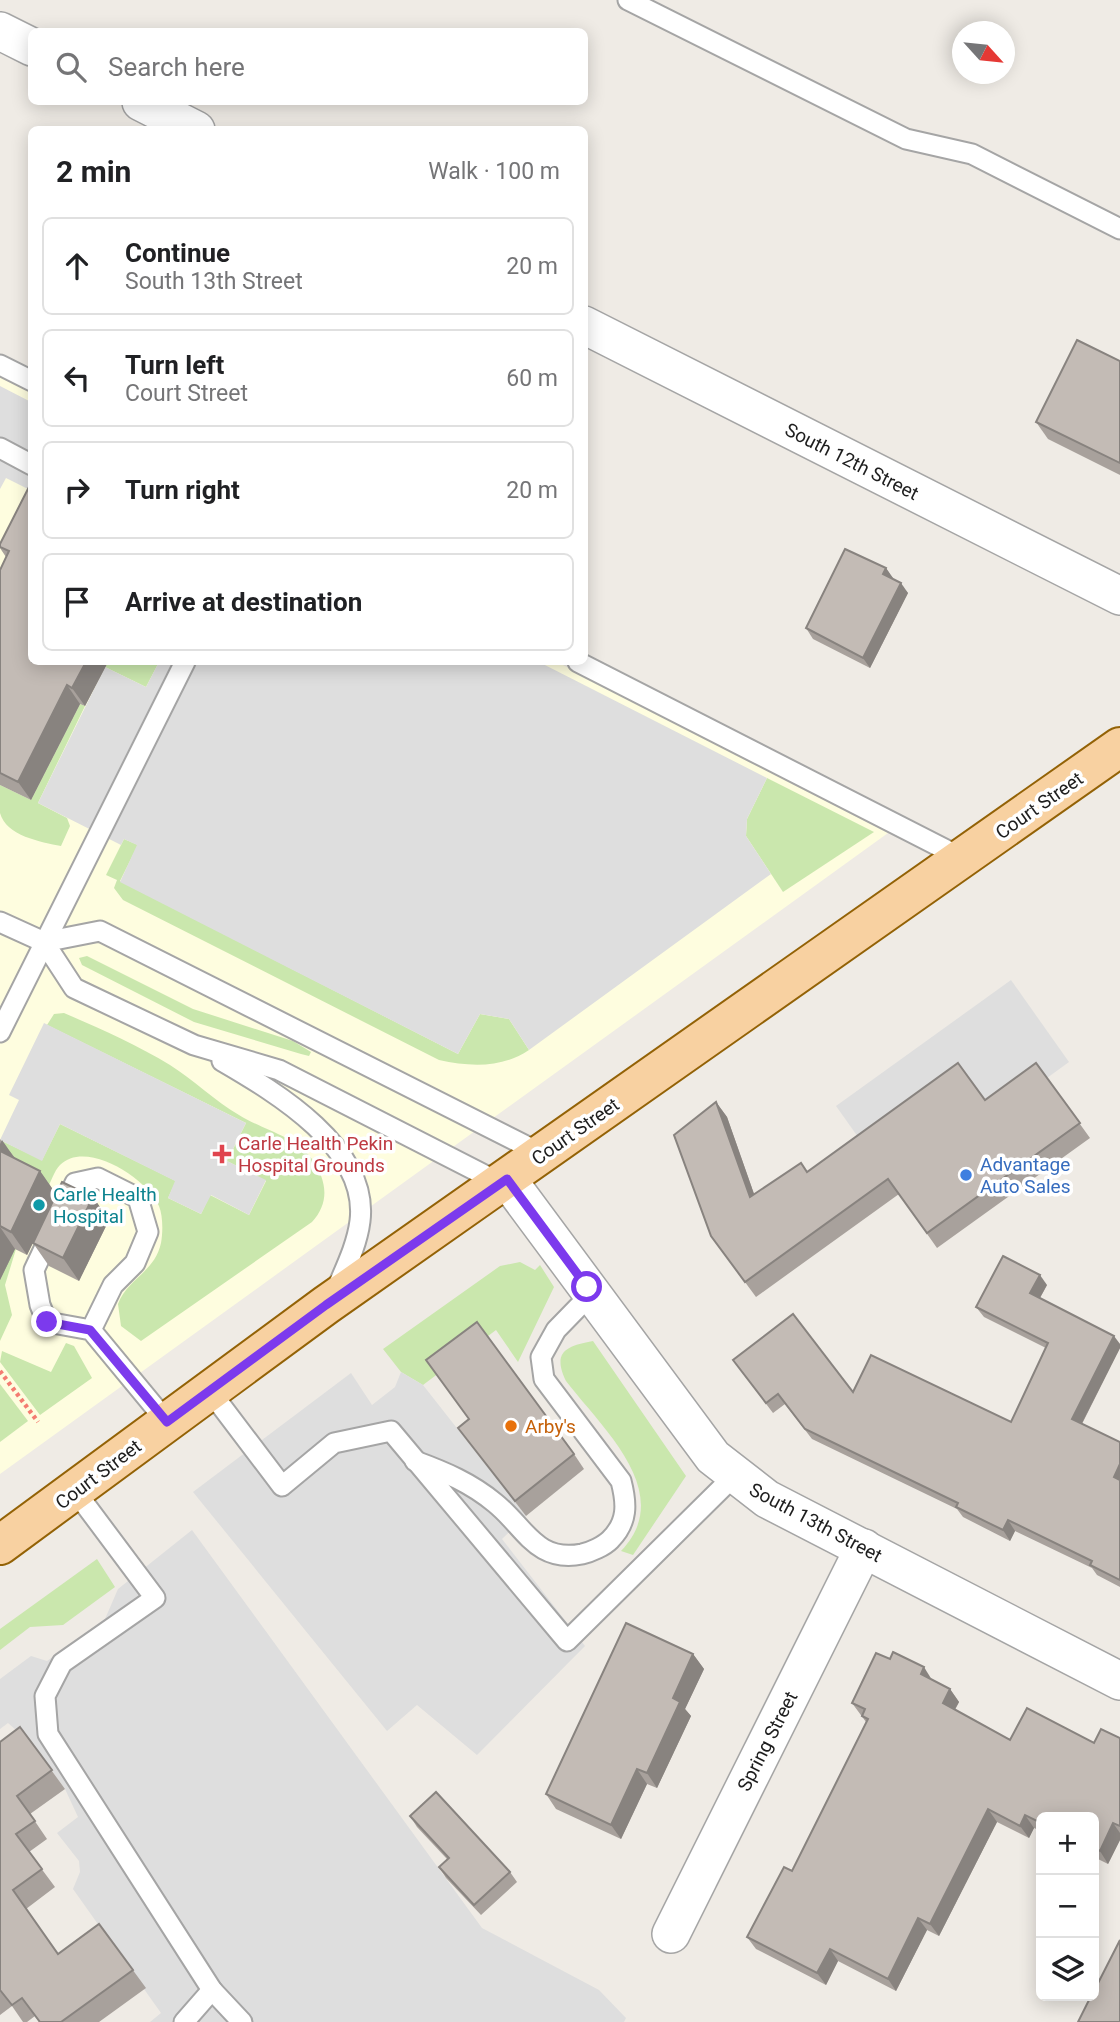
<!DOCTYPE html>
<meta charset="utf-8">
<style>
:root{--surface:#fff;--page:#f6f6f6;--text:#202124;--muted:#757577;--line:#e0e0e0}
body{margin:0;font-family:Roboto,sans-serif;background:var(--page);color:var(--text)}
.controls{position:absolute;right:21px;bottom:21px;display:grid;overflow:hidden;border-radius:10px;box-shadow:0 4px 18px #0003}
.controls button{width:63px;height:63px;display:grid;place-items:center;padding:0;border:0;border-bottom:2px solid var(--line);background:var(--surface);color:var(--text);font:35px sans-serif}
.compass{position:absolute;left:952px;top:21px;width:63px;height:63px;border-radius:50%;background:var(--surface);box-shadow:0 4px 18px #0003;rotate:117deg}
.stop{position:absolute;width:21px;height:21px;margin:-16px;border:5px solid #7c3aed;border-radius:50%;background:#fff}
.stop.end{background:#7c3aed;border-color:#fff;box-shadow:0 2px 7px #0008}
.list{margin:0;padding:0;list-style:none}
h2{display:flex;justify-content:space-between;align-items:center;height:91px;margin:0;padding:0 28px;font-size:30px}
h2 small{font-size:23px;font-weight:400;color:var(--muted)}
.list li{display:grid;grid-template-columns:46px 1fr auto;gap:21px;align-items:center;box-sizing:border-box;height:98px;margin:0 14px 14px;padding:0 14px;border:2px solid var(--line);border-radius:10px}
.list b{display:block;font-size:26px;white-space:nowrap}
.list p{margin:0;font-size:23px;white-space:nowrap;color:var(--muted)}
.list em{font-size:23px;font-style:normal;color:var(--muted)}
.icon{flex:none;width:38px;height:38px;fill:none;stroke:currentColor;stroke-width:2;stroke-linecap:round;stroke-linejoin:round}
.map{position:relative;flex:none;width:1120px;height:2022px;overflow:hidden}
.search{position:absolute;background:var(--surface);box-shadow:0 4px 18px #0003;left:28px;top:28px;width:560px;height:77px;display:flex;align-items:center;gap:18px;box-sizing:border-box;padding:0 24px;border-radius:10px;color:var(--muted);font-size:26px}
.panel{position:absolute;background:var(--surface);box-shadow:0 4px 18px #0003;left:28px;top:126px;width:560px;height:539px;border-radius:10px}
.map>svg:first-child{display:block}
.education{fill:#fefddf}
.grass{fill:#cae7ad}
.parking{fill:#dedede}
.lines{fill:none;stroke-linecap:round;stroke-linejoin:round}
.lane-casing{stroke:#a5a5a5;stroke-width:23}
.street-casing{stroke:#a5a5a5;stroke-width:40}
.primary-casing{stroke:#936206;stroke-width:42}
.path{stroke:#f47c71;stroke-width:4.5;stroke-dasharray:3.5 3.5;stroke-linecap:butt}
.lane{stroke:#fff;stroke-width:19}
.street{stroke:#fff;stroke-width:37}
.primary{stroke:#f8d1a1;stroke-width:38}
.wall{fill:#a8a19c}
.shaded-wall{fill:#88837f}
.building{fill:#c3bbb5;stroke:#88837f;stroke-width:2}
.route{stroke:#7c3aed;stroke-width:9}
.health-dot{fill:#e0444e;stroke:#fff;stroke-width:2.5}
.shop-dot{fill:#3f7fe0;stroke:#fff;stroke-width:2.5}
.culture-dot{fill:#0f9aa8;stroke:#fff;stroke-width:2.5}
.food-dot{fill:#e8710a;stroke:#fff;stroke-width:2.5}
.labels{text-anchor:middle;stroke-width:7;stroke-linejoin:round;paint-order:stroke}
.street-label{font-size:19px;fill:#1e1e1e;stroke:#fff}
.health-label{font-size:19px;fill:#be3a42;stroke:#fff;text-anchor:start}
.shop-label{font-size:19px;fill:#366cbe;stroke:#fff;text-anchor:start}
.culture-label{font-size:19px;fill:#0d838f;stroke:#fff;text-anchor:start}
.food-label{font-size:19px;fill:#c56008;stroke:#fff;text-anchor:start}
</style>
<div class="map">
<svg width="1120" height="2022" viewBox="0 0 1120 2022">
<rect width="100%" height="100%" fill="#efebe5"/>
<polygon class="education" points="0,373 31,389 32,662 557,662 888,833 0,1474"/>
<g class="grass">
<polygon points="108,662 159,662 146,687 105,667"/>
<path d="M80,704L85,706L38,803L67,818L70,826L61,846C41,842 6,836 0,813C0,805 0,793 0,785L31,800Z"/>
<polygon points="767,778 874,832 783,892 746,836 747,819"/>
<path d="M124,839L138,845L120,881L458,1054L480,1014L509,1019L529,1050C502,1068 471,1067 439,1060L123,900L114,888L117,880L106,875Z"/>
<polygon points="87,956 193,1009 293,1041 311,1052 309,1056 301,1054 194,1022 82,965 79,958"/>
<path d="M64,1013C99,1028 137,1045 170,1065C194,1080 215,1101 239,1115C263,1130 295,1136 312,1159C327,1181 330,1202 312,1222L141,1341L121,1326L118,1304C127,1279 155,1272 161,1243C163,1232 163,1216 159,1206C147,1178 86,1139 60,1165C54,1171 51,1182 47,1189L13,1173L0,1140L42,1160L60,1124L176,1181L168,1198L201,1214L210,1195L249,1215L266,1181L227,1161L246,1123L47,1025L54,1014Z"/>
<polygon points="0,1241 16,1249 5,1285 12,1315 0,1341"/>
<polygon points="520,1262 535,1270 540,1265 554,1287 518,1362 496,1330 423,1385 401,1372 383,1349 500,1266"/>
<path d="M593,1341L686,1476L633,1555L621,1551C677,1493 601,1427 566,1381C552,1352 566,1346 593,1341Z"/>
<polygon points="66,1343 74,1346 92,1378 40,1415 0,1362 2,1351 51,1372"/>
<polygon points="0,1384 28,1421 0,1442"/>
<polygon points="97,1559 115,1587 63,1625 30,1627 0,1650 0,1629"/>
</g>
<g class="parking">
<polygon points="0,386 31,402 32,491 6,478 0,489"/>
<polygon points="159,662 539,662 767,778 747,819 746,836 771,874 529,1050 509,1019 480,1014 458,1054 120,882 137,845 124,839 121,845 38,803 105,667 146,687"/>
<polygon points="1011,980 1069,1062 996,1115 868,1151 836,1106"/>
<polygon points="44,1023 246,1123 227,1161 266,1180 249,1215 211,1195 201,1214 168,1198 175,1181 60,1124 42,1161 0,1140 19,1100 9,1095"/>
<polygon points="401,1372 423,1385 526,1516 502,1539 585,1646 477,1755 417,1705 387,1731 193,1492 351,1373 372,1405 395,1387"/>
<polygon points="192,1530 482,1928 599,1990 626,2018 624,2022 150,2022 161,2013 73,1889 80,1872 79,1861 57,1833 78,1817 65,1789 33,1745 8,1723 0,1729 0,1679 31,1656 47,1661 105,1619 118,1589"/>
</g>
<g class="lines">
<defs>
<g id="lane">
<polyline points="628,0 906,139 972,154 1120,229"/>
<polyline points="0,365 32,381"/>
<polyline points="0,448 32,465"/>
<polyline points="578,662 962,858"/>
<polyline points="0,922 44,942"/>
<polyline points="0,1032 185,662"/>
<path d="M222,1061C277,1093 369,1148 360,1221C357,1246 344,1271 335,1293"/>
<polyline points="500,1183 279,1070 194,1045 74,988 44,942 100,931 542,1154"/>
<polyline points="91,1330 113,1285 135,1263 148,1232 138,1198 98,1178 75,1183 34,1270 40,1305 47,1322 91,1330 167,1422"/>
<polyline points="210,1391 282,1486 334,1443 391,1431 567,1641 734,1476"/>
<path d="M415,1461C445,1472 471,1483 495,1503C525,1527 536,1563 582,1554C591,1552 604,1546 610,1540C628,1522 627,1504 621,1481L544,1379L541,1357L556,1330L592,1293"/>
<polyline points="75,1491 155,1598 62,1663 45,1696 48,1734 212,1990 242,2022"/>
<polyline points="184,2022 212,1990"/>
</g>
<g id="street">
<polyline points="0,31 32,47"/>
<polyline points="141,102 196,130"/>
<polyline points="584,325 1120,596"/>
<polyline points="507,1179 713,1457 767,1499 1120,1681"/>
<polyline points="671,1934 864,1548"/>
</g>
<polyline id="primary" points="0,1545 326,1305 1120,747"/>
</defs>
<use href="#lane" class="lane-casing"/>
<use href="#street" class="street-casing"/>
<use href="#primary" class="primary-casing"/>
<polyline class="path" points="0,1371 38,1422"/>
<use href="#lane" class="lane"/>
<use href="#street" class="street"/>
<use href="#primary" class="primary"/>
</g>
<g class="wall">
<polygon points="1120,361 1120,475 1048,439 1036,422"/>
<polygon points="32,481 32,662 108,662 85,706 80,704 31,800 0,785 0,570 6,557 0,548 0,544"/>
<polygon points="886,568 893,579 908,593 870,668 813,639 806,628"/>
<polygon points="1036,1063 1090,1138 937,1248 899,1194 756,1297 711,1236 716,1102 727,1117 754,1194 985,1100"/>
<polygon points="0,1139 15,1158 40,1171 56,1194 93,1197 109,1220 79,1281 49,1266 33,1243 27,1255 15,1249 0,1280"/>
<polygon points="1047,1285 1040,1298 1120,1344 1120,1348 1082,1424 1120,1442 1120,1587 1097,1575 1092,1568 1015,1531 1010,1541 963,1517 957,1509 812,1439 785,1404 773,1413 733,1360 853,1392 1011,1422 1046,1348 984,1317 976,1307"/>
<polygon points="458,1428 574,1454 584,1469 526,1516"/>
<polygon points="693,1654 704,1669 685,1709 691,1716 657,1788 647,1784 621,1839 556,1809 546,1794"/>
<polygon points="932,1680 950,1689 959,1702 955,1710 1010,1740 1094,1743 1120,1738 1120,1840 1108,1864 1094,1857 1094,1817 1041,1817 1041,1831 1034,1828 1029,1838 997,1822 939,1936 927,1930 896,1991 838,1961 826,1985 756,1949 747,1937 792,1871 866,1722 852,1703"/>
<polygon points="20,1727 65,1789 30,1814 47,1839 29,1852 55,1887 26,1909 58,1954 99,1924 146,1988 99,2022 39,2022 35,2016 27,2022 23,2022 12,2006 0,2015 0,1742"/>
<polygon points="410,1816 510,1872 517,1882 481,1915 446,1878 439,1867 447,1859 417,1827"/>
</g>
<g class="shaded-wall">
<polygon points="886,568 893,578 890,585 883,574"/>
<polygon points="901,583 908,593 870,668 863,658"/>
<polygon points="86,662 108,662 85,706 72,688"/>
<polygon points="67,685 80,704 31,800 18,782"/>
<polygon points="716,1102 727,1117 760,1211 750,1197"/>
<polygon points="2,1140 18,1163 0,1154 0,1144"/>
<polygon points="40,1171 56,1194 27,1255 11,1232"/>
<polygon points="93,1197 109,1220 79,1281 63,1258"/>
<polygon points="0,1227 15,1249 0,1280"/>
<polygon points="1040,1275 1047,1285 1037,1303 1030,1293"/>
<polygon points="1114,1336 1120,1344 1120,1348 1079,1429 1072,1419"/>
<polygon points="1120,1464 1120,1485 1114,1477"/>
<polygon points="1008,1520 1015,1531 1010,1541 1003,1530"/>
<polygon points="693,1654 704,1669 685,1709 691,1716 657,1788 647,1773 673,1698"/>
<polygon points="924,1667 932,1680 921,1674"/>
<polygon points="950,1689 959,1702 951,1716 943,1703"/>
<polygon points="637,1769 647,1784 621,1839 611,1825"/>
<polygon points="988,1809 997,1822 939,1936 930,1924"/>
<polygon points="1025,1815 1034,1828 1029,1838 1020,1826"/>
<polygon points="1113,1823 1120,1833 1120,1840 1108,1864 1100,1851"/>
<polygon points="918,1918 927,1930 896,1991 888,1979"/>
<polygon points="830,1949 838,1961 826,1985 817,1973"/>
</g>
<g class="building">
<polygon points="1077,340 1120,361 1120,463 1036,422"/>
<polygon points="32,481 32,662 86,662 72,688 67,685 18,782 0,773 0,570 9,551 0,547 0,544"/>
<polygon points="845,549 886,568 883,574 901,583 863,658 806,628"/>
<polygon points="958,1063 985,1100 1036,1063 1080,1123 927,1233 888,1179 745,1282 711,1236 674,1135 716,1102 750,1197 801,1163 807,1172"/>
<polygon points="0,1151 40,1171 11,1232 0,1226"/>
<polygon points="62,1182 93,1197 63,1258 33,1243"/>
<polygon points="1003,1256 1040,1275 1030,1293 1114,1336 1072,1419 1120,1442 1120,1464 1114,1477 1120,1480 1120,1580 1090,1565 1092,1561 1008,1520 1003,1530 956,1507 958,1503 805,1429 778,1394 766,1403 733,1360 793,1314 853,1392 871,1355 1011,1422 1048,1343 976,1307"/>
<polygon points="477,1322 574,1454 515,1501 458,1428 469,1419 426,1360"/>
<polygon points="626,1623 693,1654 673,1698 680,1702 647,1773 637,1769 611,1825 546,1794"/>
<polygon points="893,1652 924,1667 921,1674 950,1689 943,1703 1010,1740 1027,1708 1094,1743 1101,1729 1120,1738 1120,1826 1113,1823 1100,1851 1094,1848 1094,1817 1041,1817 1041,1823 1025,1815 1020,1826 988,1809 930,1924 918,1918 888,1979 830,1949 817,1973 747,1937 784,1867 792,1871 868,1719 862,1716 865,1709 852,1703 876,1653 890,1659"/>
<polygon points="20,1727 52,1770 17,1796 35,1821 16,1834 42,1869 13,1890 58,1954 99,1924 133,1970 61,2022 40,2022 22,1998 12,2005 0,1990 0,1742"/>
<polygon points="436,1792 510,1872 474,1905 439,1867 449,1858 410,1816"/>
<polygon points="1120,1940 1120,2022 1078,2022 1091,1996 1094,1996 1094,1991"/>
</g>
<g class="lines">
<polyline class="route" points="47,1322 90,1330 167,1422 326,1305 507,1179 587,1287"/>
</g>
<path class="health-dot" d="M218.5 1143.5h7v7h7v7h-7v7h-7v-7h-7v-7h7z"/>
<circle class="shop-dot" cx="966" cy="1175" r="7"/>
<circle class="culture-dot" cx="39" cy="1205" r="7"/>
<circle class="food-dot" cx="511" cy="1426" r="7"/>
<g class="labels">
<g class="street-label">
<text transform="translate(852 461) rotate(27)" y="7">South 12th Street</text>
<text transform="translate(1039 805) rotate(-35)" y="7">Court Street</text>
<text transform="translate(575 1131) rotate(-35)" y="7">Court Street</text>
<text transform="translate(98 1474) rotate(-37)" y="7">Court Street</text>
<text transform="translate(816 1522) rotate(28)" y="7">South 13th Street</text>
<text transform="translate(767 1741) rotate(-63)" y="7">Spring Street</text>
</g>
<g class="health-label">
<text x="238" y="1150">Carle Health Pekin<tspan x="238" dy="22">Hospital Grounds</tspan></text>
</g>
<g class="shop-label">
<text x="980" y="1171">Advantage<tspan x="980" dy="22">Auto Sales</tspan></text>
</g>
<g class="culture-label">
<text x="53" y="1201">Carle Health<tspan x="53" dy="22">Hospital</tspan></text>
</g>
<g class="food-label">
<text x="525" y="1433">Arby's</text>
</g>
</g>
</svg>
<div class="controls">
<button>+</button>
<button>−</button>
<button><svg class="icon" aria-label="layers" viewBox="0 0 24 24"><path d="M12 4l9 5-9 5-9-5zM3 14l9 5 9-5"/></svg></button>
</div>
<svg class="compass" viewBox="-18 -18 36 36"><path d="M0-13l5 13h-10z" fill="#e53935"/><path d="M0 13l5-13h-10z" fill="#757577"/></svg>
<div class="stop" style="left:587px;top:1287px"></div>
<div class="stop end" style="left:47px;top:1322px"></div>
<div class="search"><svg class="icon" aria-label="search" viewBox="0 0 24 24"><circle cx="10" cy="10" r="6"/><path d="M15 15l6 6"/></svg>Search here</div>
<section class="panel">
<h2>2 min<small>Walk · 100 m</small></h2>
<ul class="list">
<li><svg class="icon" aria-label="ahead" viewBox="0 0 24 24"><path d="M12 20V5M6 11l6-6 6 6"/></svg><div><b>Continue</b><p>South 13th Street</p></div><em>20 m</em></li>
<li><svg class="icon" aria-label="left" viewBox="0 0 24 24"><path d="M17 20v-9H6M10 6l-5 5 5 5"/></svg><div><b>Turn left</b><p>Court Street</p></div><em>60 m</em></li>
<li><svg class="icon" aria-label="right" viewBox="0 0 24 24"><path d="M7 20v-9h11M14 6l5 5-5 5"/></svg><div><b>Turn right</b></div><em>20 m</em></li>
<li><svg class="icon" aria-label="arrive" viewBox="0 0 24 24"><path d="M6 21V4h12l-3 4 3 4H6"/></svg><div><b>Arrive at destination</b></div></li>
</ul>
</section>
</div>
